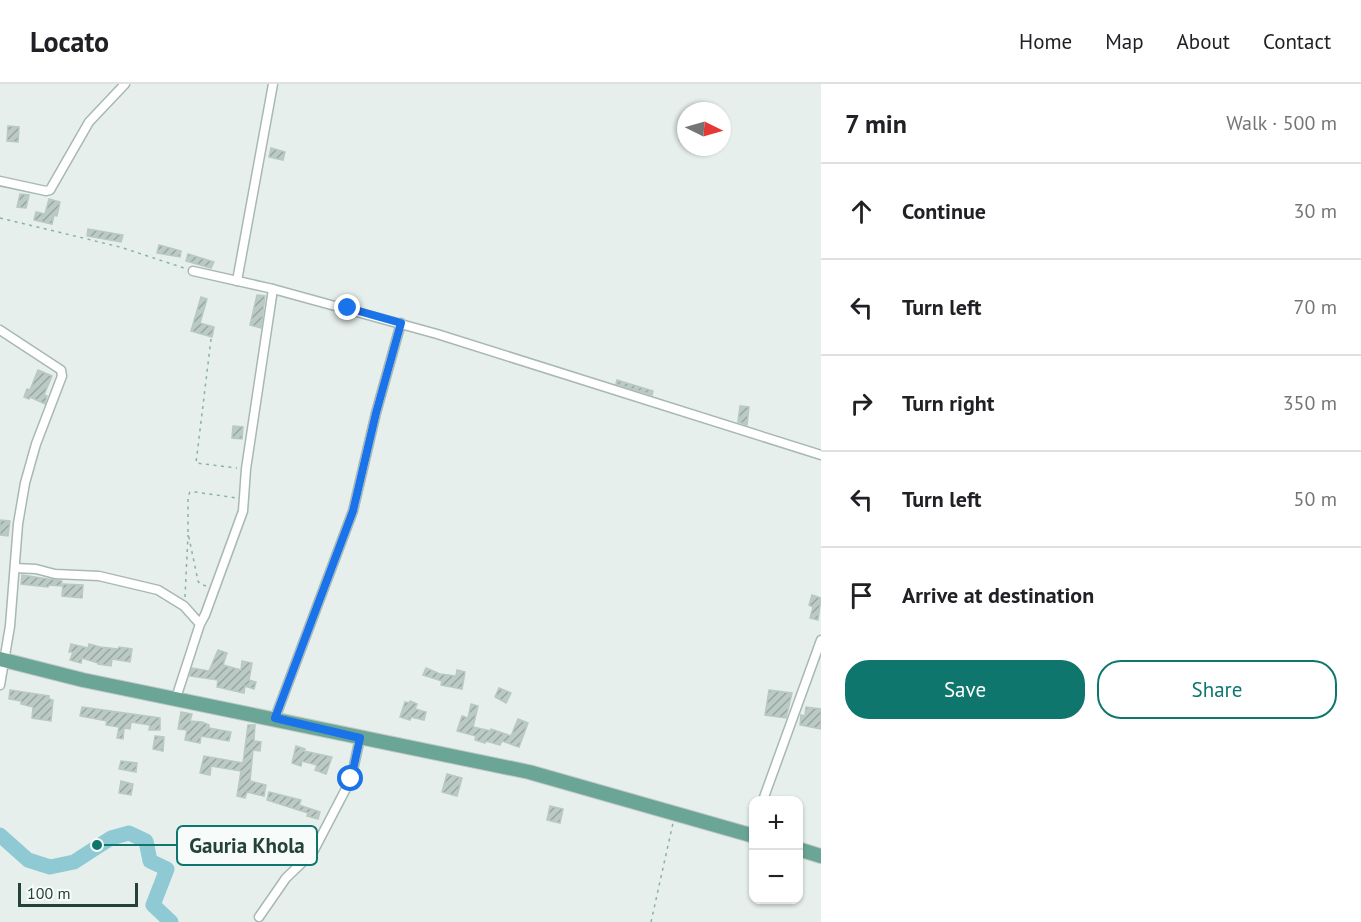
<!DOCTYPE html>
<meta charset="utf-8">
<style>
:root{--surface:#fff;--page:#f6f6f6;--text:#202124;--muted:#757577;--line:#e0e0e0;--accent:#0f766e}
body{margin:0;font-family:"PT Sans",sans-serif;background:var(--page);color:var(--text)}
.controls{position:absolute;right:18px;bottom:18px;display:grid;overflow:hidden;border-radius:12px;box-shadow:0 2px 4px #0004}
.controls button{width:54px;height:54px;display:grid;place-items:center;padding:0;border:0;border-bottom:2px solid var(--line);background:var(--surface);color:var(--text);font:30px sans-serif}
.compass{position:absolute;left:677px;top:18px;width:54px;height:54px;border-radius:50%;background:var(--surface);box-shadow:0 2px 4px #0004;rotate:95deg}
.scale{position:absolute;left:18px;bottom:15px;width:120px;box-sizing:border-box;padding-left:6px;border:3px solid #24423a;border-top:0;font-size:16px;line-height:21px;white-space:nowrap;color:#24423a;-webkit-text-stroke:4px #f7fbf9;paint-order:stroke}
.stop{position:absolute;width:18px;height:18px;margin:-14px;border:4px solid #1a73e8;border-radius:50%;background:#fff}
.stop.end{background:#1a73e8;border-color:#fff;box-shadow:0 2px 6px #0008}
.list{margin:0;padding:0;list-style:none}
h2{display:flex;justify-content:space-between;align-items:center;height:78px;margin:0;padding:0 24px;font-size:26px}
h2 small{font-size:20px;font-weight:400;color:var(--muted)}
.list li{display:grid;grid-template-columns:39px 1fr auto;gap:18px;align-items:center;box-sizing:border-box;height:96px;padding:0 24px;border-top:2px solid var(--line)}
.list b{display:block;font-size:22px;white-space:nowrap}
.list em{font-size:20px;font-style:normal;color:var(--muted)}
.actions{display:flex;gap:12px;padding:18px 24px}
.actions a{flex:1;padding:14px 0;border:2px solid var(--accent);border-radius:24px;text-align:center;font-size:21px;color:var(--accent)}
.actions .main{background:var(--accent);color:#fff}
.icon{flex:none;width:33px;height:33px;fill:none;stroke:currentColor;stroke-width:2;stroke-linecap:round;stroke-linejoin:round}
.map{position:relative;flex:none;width:821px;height:838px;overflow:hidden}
header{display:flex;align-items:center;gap:36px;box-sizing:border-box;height:84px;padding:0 30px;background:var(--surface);border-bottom:2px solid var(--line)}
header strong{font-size:28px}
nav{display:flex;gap:33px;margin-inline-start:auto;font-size:21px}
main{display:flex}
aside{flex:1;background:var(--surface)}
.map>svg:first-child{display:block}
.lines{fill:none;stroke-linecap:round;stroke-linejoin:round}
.river{stroke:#8ec9d4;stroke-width:15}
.building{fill:url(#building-hatch);stroke:#b8c9c2;stroke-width:1.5}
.street-casing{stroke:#a8b8b2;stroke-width:11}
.primary-casing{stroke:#c2cac8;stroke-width:16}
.path{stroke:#86b3a5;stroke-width:1.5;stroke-dasharray:3 4.5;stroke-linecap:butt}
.street{stroke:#fff;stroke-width:8}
.primary{stroke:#6aa596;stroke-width:14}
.route{stroke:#1a73e8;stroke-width:8}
.leader{fill:none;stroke:#0f766e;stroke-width:2}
.callout-dot{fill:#0f766e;stroke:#f7fbf9;stroke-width:2}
.callout{fill:#f7fbf9;stroke:#0f766e;stroke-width:2}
.callout-label{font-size:21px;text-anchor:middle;font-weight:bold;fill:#24423a}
</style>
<header>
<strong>Locato</strong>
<nav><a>Home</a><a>Map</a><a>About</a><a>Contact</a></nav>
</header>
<main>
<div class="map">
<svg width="821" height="838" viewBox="0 0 821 838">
<defs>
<pattern id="building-hatch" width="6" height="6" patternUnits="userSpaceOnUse" patternTransform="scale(1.5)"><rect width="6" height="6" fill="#bbcac4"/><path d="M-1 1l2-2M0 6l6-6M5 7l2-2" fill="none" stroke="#98a6a0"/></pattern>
</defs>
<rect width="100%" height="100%" fill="#e6efeb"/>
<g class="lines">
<polyline class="river" points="0,751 28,776 50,783 74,778 111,754 129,749 146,757 150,777 167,785 153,821 171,838"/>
</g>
<g class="building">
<polygon points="8,42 19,43 18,58 7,57"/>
<polygon points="271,64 285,68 283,76 269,73"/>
<polygon points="20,110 29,111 26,124 17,123"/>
<polygon points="49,115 60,118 57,132 54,131 52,140 34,136 36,128 45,130"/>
<polygon points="88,145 123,151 121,158 87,152"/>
<polygon points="159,161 181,167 180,173 157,169"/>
<polygon points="188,170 214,178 211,184 186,177"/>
<polygon points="257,211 265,212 261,244 250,241"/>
<polygon points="201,213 207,215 200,239 214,243 212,253 191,247"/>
<polygon points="38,286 52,292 44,311 47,312 45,320 30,313 29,315 24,313 27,305 30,306"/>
<polygon points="617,296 653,307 652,311 616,300"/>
<polygon points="740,322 749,323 747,341 738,338"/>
<polygon points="233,342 243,343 242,355 232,354"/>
<polygon points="0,436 10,437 8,452 0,451"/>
<polygon points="22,491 62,497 61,502 49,501 48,503 21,500"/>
<polygon points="63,500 83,501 82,514 62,512"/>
<polygon points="812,511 821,514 818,536 810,534 813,523 809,521"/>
<polygon points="71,560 88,564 89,560 100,563 118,565 119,563 132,565 130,578 112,575 111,582 98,580 98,579 82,574 81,579 70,576 73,568 69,568"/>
<polygon points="218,566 227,569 223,581 241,586 242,577 252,579 249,596 256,598 254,605 245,602 244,609 217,603 218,596 190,592 192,584 209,587"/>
<polygon points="426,584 440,590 456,592 457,586 465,588 462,605 441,601 442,597 423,591"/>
<polygon points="499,604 511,609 506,619 495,613"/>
<polygon points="10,606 49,612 49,615 53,616 51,637 32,634 33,623 21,620 21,617 9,615"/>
<polygon points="769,606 792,609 786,634 765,631"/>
<polygon points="410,617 417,620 415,625 426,628 424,636 411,633 410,636 400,633 405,618 409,619"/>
<polygon points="471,620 478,622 473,643 491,647 491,645 511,652 518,635 528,639 519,663 502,657 500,661 486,657 485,659 475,656 476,652 457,647 462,632 468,634"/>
<polygon points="82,623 160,634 160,646 149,646 150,641 131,638 130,645 124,644 123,655 117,654 119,643 106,641 107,637 80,632"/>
<polygon points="806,623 821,625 821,645 800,641 801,631 805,632"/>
<polygon points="181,628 192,630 190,637 202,638 209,641 209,644 231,648 229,657 201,652 200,659 185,656 187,646 178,645"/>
<polygon points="248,641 255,641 254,655 254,657 261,658 260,667 253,666 250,697 266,701 264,712 247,708 245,714 237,712 241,687 211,682 210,691 200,689 204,672 243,679"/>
<polygon points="155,652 164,653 163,667 153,665"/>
<polygon points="296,662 305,665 304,667 332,673 326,690 315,686 317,681 302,677 301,682 292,679"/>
<polygon points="121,677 137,679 136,688 119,685"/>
<polygon points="447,690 462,694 457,712 442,708"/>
<polygon points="121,697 133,700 131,711 119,709"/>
<polygon points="269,708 301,716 299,721 320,728 318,735 307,732 308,729 267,716"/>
<polygon points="550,722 563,725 560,739 547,736"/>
</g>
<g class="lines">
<defs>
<g id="street">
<polyline points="0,97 46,107 50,106 89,38 125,0"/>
<polyline points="193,187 273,205 437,250 821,371"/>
<polyline points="237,197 273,0"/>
<polyline points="0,246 61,286 62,292 36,360 25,399 18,440 10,542 0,601"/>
<polyline points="15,484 36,485 55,490 99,492 158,506 184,522 200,540"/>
<polyline points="176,614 200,540 205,531 243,427 246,385 273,205"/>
<polyline points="275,634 353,427 376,329 401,239"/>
<polyline points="763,716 821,556"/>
<polyline points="259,833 286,794 313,768 351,695 360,654"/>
</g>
<g id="primary">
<polyline points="0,575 83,596 529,688 754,752"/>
<polyline points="798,765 821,772"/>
</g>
</defs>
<use href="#street" class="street-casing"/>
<use href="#primary" class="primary-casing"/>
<g class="path">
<polyline points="0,134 120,163 184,184"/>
<polyline points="211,255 196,379 237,384"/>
<polyline points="206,502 200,500 198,497 188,449 188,412 190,408 195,408 237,414"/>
<polyline points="185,513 188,451"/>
<polyline points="651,838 673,739"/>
</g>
<use href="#street" class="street"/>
<use href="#primary" class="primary"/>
</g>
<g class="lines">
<polyline class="route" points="348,224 401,239 376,329 353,427 275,634 360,654 351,695"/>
</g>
<path class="leader" d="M97 761L177 761"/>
<circle class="callout-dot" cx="97" cy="761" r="6"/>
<rect class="callout" x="177" y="742" width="140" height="39" rx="6"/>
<g class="callout-label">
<text x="247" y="769">Gauria Khola</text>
</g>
</svg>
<div class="controls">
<button>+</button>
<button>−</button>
</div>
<svg class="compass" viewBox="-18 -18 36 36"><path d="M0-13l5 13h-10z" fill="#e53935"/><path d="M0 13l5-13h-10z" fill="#757577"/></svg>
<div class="scale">100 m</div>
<div class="stop" style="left:351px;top:695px"></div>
<div class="stop end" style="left:348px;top:224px"></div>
</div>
<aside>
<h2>7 min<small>Walk · 500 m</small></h2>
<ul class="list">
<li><svg class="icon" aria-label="ahead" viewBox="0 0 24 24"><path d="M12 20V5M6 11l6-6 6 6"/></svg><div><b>Continue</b></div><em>30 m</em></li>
<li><svg class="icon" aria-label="left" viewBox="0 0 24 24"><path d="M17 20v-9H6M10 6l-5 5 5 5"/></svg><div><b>Turn left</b></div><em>70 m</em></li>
<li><svg class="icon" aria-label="right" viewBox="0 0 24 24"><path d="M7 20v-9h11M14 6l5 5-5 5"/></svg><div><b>Turn right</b></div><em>350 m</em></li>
<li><svg class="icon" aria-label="left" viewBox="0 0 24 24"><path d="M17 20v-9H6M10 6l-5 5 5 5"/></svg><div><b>Turn left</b></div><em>50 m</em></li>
<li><svg class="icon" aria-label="arrive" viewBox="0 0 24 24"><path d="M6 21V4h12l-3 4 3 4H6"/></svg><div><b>Arrive at destination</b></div></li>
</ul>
<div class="actions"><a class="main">Save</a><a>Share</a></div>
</aside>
</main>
